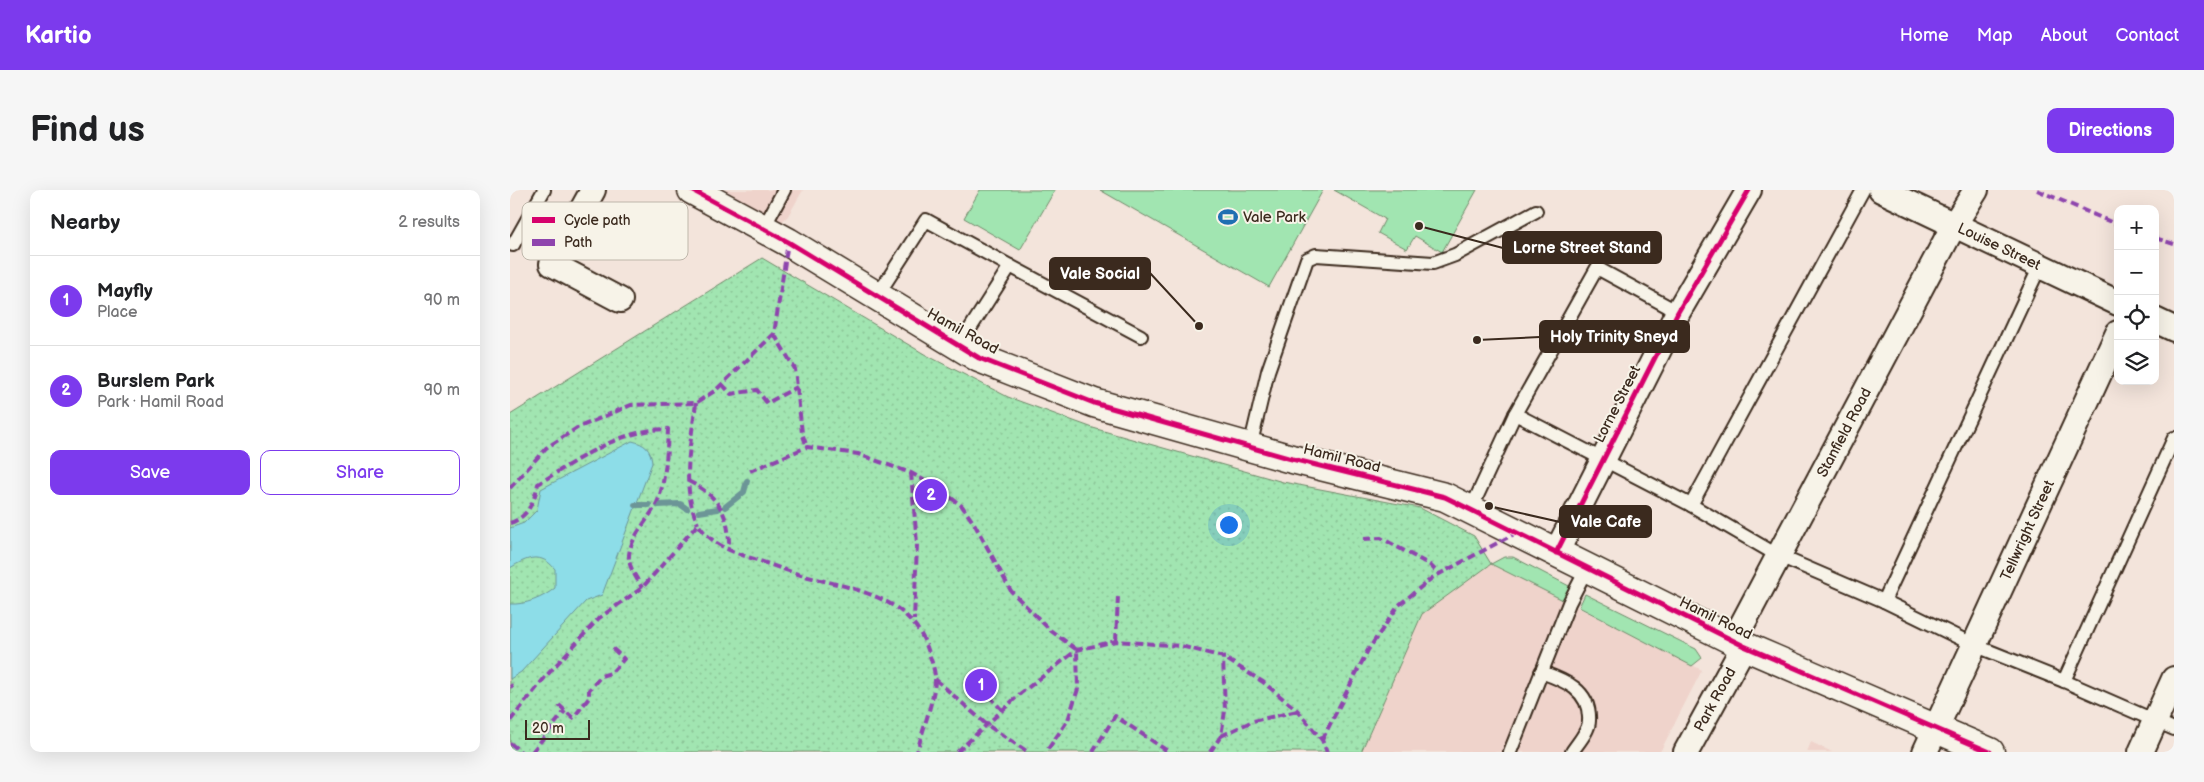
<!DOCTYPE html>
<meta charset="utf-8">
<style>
:root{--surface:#fff;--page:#f6f6f6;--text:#202124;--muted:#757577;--line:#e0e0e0;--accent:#7c3aed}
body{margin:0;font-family:"Balsamiq Sans",sans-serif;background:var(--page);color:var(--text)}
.controls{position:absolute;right:15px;top:15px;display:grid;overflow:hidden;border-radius:10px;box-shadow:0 5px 20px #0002}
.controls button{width:45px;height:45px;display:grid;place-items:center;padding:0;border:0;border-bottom:1px solid var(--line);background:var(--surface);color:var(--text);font:25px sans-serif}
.scale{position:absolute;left:15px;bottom:12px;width:65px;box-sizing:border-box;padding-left:5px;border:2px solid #3b2a1e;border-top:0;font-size:14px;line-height:18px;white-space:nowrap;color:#3b2a1e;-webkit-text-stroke:4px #f7f3e8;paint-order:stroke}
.you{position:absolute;left:718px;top:334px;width:18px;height:18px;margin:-12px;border:4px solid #fff;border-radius:50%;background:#1a73e8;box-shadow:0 0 0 8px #1a73e833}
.badge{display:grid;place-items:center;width:32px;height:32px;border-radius:50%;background:var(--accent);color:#fff;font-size:16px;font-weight:700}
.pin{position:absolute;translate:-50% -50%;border:2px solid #fff;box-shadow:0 1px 5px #0006}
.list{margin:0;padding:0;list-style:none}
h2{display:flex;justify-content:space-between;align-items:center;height:65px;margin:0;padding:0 20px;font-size:21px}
h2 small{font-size:16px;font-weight:400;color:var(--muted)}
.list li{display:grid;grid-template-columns:32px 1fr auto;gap:15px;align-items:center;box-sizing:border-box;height:90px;padding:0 20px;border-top:1px solid var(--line)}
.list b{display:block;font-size:19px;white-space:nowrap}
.list p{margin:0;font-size:16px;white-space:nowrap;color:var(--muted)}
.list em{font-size:16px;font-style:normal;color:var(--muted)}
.actions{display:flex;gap:10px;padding:15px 20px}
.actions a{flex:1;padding:11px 0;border:1px solid var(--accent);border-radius:10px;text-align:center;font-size:18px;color:var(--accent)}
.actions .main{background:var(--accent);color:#fff}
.icon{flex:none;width:28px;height:28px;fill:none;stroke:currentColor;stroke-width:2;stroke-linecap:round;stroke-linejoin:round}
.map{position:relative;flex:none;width:1664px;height:562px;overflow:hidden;border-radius:10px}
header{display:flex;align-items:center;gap:30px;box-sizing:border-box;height:70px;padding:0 25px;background:var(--accent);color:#fff}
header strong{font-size:24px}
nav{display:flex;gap:28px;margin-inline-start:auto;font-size:18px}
.intro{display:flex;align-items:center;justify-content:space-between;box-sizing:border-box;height:120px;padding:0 30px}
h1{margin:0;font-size:35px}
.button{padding:12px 22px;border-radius:10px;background:var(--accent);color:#fff;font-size:18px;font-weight:700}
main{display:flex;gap:30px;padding:0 30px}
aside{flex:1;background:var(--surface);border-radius:10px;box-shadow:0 5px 20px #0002}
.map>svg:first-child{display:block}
.built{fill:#efd3cb}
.grass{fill:#a1e5b1;stroke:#6e8868}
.park{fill:url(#park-dots);stroke:#6e8868}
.water{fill:#8ddde8;stroke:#6c9597}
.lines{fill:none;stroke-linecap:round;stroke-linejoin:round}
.stream{stroke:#6c9597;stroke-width:6}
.service-casing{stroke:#3b2a1e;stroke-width:16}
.minor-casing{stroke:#3b2a1e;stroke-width:28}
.tertiary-casing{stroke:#3b2a1e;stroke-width:31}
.service{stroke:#f7f3e8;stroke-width:12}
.minor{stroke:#f7f3e8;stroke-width:24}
.tertiary{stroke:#f7f3e8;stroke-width:28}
.quiet{stroke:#8e44ad;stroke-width:4;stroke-dasharray:8 4;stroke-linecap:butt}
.cycleway-casing{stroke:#f7f3e8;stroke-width:8}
.cycleway{stroke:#d6006c;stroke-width:5}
.labels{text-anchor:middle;stroke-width:4;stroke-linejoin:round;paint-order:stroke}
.poi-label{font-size:15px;fill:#3b2a1e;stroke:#f7f3e8;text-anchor:start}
.street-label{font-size:15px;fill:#3b2a1e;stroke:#f7f3e8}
.key{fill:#f7f3e8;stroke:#bfb7ab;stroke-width:1}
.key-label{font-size:14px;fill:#3b2a1e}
.leader{fill:none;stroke:#3b2a1e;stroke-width:2}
.callout-dot{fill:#3b2a1e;stroke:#f7f3e8;stroke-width:2}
.callout{fill:#3b2a1e;stroke:#3b2a1e;stroke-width:2}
.callout-label{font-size:16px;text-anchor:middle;font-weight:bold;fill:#fff}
</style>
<header>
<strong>Kartio</strong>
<nav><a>Home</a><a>Map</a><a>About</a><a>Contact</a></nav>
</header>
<div class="intro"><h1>Find us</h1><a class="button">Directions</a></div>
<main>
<aside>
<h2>Nearby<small>2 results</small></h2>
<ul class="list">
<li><span class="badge">1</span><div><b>Mayfly</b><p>Place</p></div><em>90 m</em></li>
<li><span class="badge">2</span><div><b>Burslem Park</b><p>Park · Hamil Road</p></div><em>90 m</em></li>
</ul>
<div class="actions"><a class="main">Save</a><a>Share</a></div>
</aside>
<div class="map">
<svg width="1664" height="562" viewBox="0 0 1664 562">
<defs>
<pattern id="park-dots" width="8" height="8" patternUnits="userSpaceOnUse" patternTransform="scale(1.25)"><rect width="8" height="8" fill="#a1e5b1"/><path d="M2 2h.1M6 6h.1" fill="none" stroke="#8cc598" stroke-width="1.8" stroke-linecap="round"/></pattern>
</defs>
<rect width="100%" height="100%" fill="#f3e4db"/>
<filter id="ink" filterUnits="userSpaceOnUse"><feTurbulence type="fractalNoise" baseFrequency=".02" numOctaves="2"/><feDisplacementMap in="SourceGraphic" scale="10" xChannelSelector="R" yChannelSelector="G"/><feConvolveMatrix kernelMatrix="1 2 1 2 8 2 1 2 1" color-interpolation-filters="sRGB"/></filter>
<g filter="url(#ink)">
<g class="built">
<polygon points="180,0 293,0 278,26 260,43"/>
<polygon points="981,374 1192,480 1150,562 851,562 912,424"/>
<polygon points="1301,552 1322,562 1297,562"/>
</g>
<g class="grass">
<polygon points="470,0 545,0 510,60 454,28"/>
<polygon points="590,0 813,0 759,97"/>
<polygon points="824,0 967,0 932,62 905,46 897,59 868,43 875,29"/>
<polygon points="994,367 1003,367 1061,397 1053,410 981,374"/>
<polygon points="1075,404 1186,459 1192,468 1182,476 1069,417"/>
</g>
<polygon class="park" points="252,68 416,165 498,207 583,238 773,292 910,318 964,346 981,374 912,424 851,562 0,562 0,225"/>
<path class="water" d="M122,251C135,254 141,259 142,273L92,405L76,411L11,482L0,489V414C15,415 33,408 45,398V379C31,362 18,367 0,378V338L14,333L27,320L31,299Z"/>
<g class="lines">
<g class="stream">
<polyline points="125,315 139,315"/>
<polyline points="148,315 170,314 177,319"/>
<polyline points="215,317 234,302 237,291"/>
<polyline points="189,322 208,319"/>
</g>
<defs>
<g id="service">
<polyline points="253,39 274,0"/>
<polyline points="3,55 34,0"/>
<polyline points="367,106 416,30 500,76"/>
<polyline points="449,156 500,76 631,146"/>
<polyline points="1005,224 1181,315 1267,365 1374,411 1464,455 1554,491 1664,539"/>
<polyline points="740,257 758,181 797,69 806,65 923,73 945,65 1026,21"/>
<polyline points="1181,315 1353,0"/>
<polyline points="961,319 1005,224 1087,78 1168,122"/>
<polyline points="1374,411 1530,76"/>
<path d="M1031,482C1054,490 1081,500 1079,531C1079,541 1067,554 1062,562"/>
<polyline points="1554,491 1664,248"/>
<polyline points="1000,562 1059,413 1077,378"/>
</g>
<g id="minor">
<polyline points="83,0 42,74 110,110"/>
<path id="s1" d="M1371,0L1608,113"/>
<polyline points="1645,130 1664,139"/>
<polyline points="1046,363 1168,122 1239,0"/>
<path id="s2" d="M1224,450L1444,35L1466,0"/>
<path id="s3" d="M1176,562L1234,456"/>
<path id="s4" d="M1415,562L1608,143"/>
<polyline points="1631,562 1664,489"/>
</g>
<polyline id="tertiary" points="182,0 278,52 469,168 584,213 778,268 935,307 1234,456 1480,562"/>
</defs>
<use href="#service" class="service-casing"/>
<use href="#minor" class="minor-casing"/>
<use href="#tertiary" class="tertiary-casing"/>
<use href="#service" class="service"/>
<use href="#minor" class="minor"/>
<use href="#tertiary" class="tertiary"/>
<g class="quiet">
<polyline points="1527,0 1608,35"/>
<polyline points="1645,48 1664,54"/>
<polyline points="264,144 285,179 292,243 297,257"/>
<polyline points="212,194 221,204 247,200 257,213 287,197"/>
<path d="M186,213C181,253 170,295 188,334"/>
<polyline points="240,281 297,257 348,264 401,283 428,298 452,316 465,335 501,401 540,440 567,460 568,499 558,530 536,562"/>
<polyline points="401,283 407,354 404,430"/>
<path d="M178,291C209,306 220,325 219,360"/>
<polyline points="0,298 36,258 67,238 121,215 186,213 206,200 264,144 278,52"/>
<path d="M0,333C18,327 24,312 28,294C67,270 110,239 158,239C157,262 156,285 149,308C142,328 117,348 119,370C120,379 128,390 132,398"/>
<polyline points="854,349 871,348 920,375 929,384"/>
<polyline points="606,451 608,406"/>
<polyline points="425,489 477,535 518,562"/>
<polyline points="0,497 3,495"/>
<polyline points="471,497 492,520"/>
<polyline points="49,515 63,528 79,508 79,500 91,486 101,483 114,469 101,457"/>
<path d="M0,531L37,485L89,428L132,398L188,334C202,355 220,361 244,369C259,374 275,380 291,385C341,399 401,404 419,463C421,470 425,480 425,488C426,504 411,545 407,562"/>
<polyline points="711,546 743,531 788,521"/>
<polyline points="812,550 858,460 889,415 922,388 1006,343"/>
<polyline points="0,553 11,562"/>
<polyline points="22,562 55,521"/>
<polyline points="447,562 511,503 567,460 606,451 671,456 713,467 753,492 788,521 812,550 817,562"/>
<polyline points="583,562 605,526 659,562"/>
<polyline points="700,562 711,546 715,521 713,467"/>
</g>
<defs>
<g id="cycleway">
<polyline points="182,0 278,52 469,168 584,213 778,268 935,307 1234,456 1480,562"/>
<polyline points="1046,363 1168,122 1239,0"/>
</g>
</defs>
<use href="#cycleway" class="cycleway-casing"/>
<use href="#cycleway" class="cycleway"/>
</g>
</g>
<defs>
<symbol id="stadium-bare" viewBox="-9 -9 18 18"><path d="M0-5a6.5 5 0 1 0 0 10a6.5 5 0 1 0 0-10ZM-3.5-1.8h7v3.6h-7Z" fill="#1f6fb2" stroke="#f7f3e8" stroke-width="2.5" paint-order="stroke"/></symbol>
</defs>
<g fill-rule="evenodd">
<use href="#stadium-bare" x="704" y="13" width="28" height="28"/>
</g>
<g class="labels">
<g class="poi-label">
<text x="733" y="32">Vale Park</text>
</g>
<g class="street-label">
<text dy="5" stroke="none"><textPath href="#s1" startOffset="131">Louise Street</textPath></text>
<text transform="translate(453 141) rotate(29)" y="5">Hamil Road</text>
<text transform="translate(1107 214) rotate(-63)" y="5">Lorne Street</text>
<text dy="5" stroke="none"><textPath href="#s2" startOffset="235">Stanfield Road</textPath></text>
<text transform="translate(832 268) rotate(14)" y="5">Hamil Road</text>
<text dy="5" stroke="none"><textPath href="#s4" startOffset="244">Tellwright Street</textPath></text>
<text transform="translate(1206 428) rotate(26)" y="5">Hamil Road</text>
<text dy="5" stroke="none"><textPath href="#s3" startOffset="60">Park Road</textPath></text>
</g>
</g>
<rect x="12" y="12" width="166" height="58" rx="8" class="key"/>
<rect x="22" y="27" width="23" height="6" fill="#d6006c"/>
<rect x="22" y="49" width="23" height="7" fill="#8e44ad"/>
<g class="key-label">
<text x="54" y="35">Cycle path</text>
<text x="54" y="57">Path</text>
</g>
<path class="leader" d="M909 36L993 58M689 136L640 83M967 150L1030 147M979 316L1050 332"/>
<g class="callout-dot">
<circle cx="909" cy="36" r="5"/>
<circle cx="689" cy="136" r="5"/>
<circle cx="967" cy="150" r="5"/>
<circle cx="979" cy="316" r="5"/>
</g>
<g class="callout">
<rect x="993" y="42" width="158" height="31" rx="5"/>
<rect x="540" y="68" width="100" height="31" rx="5"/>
<rect x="1030" y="131" width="149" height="31" rx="5"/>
<rect x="1050" y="316" width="91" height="31" rx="5"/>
</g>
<g class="callout-label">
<text x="1072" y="63">Lorne Street Stand</text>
<text x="590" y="89">Vale Social</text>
<text x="1104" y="152">Holy Trinity Sneyd</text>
<text x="1096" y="337">Vale Cafe</text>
</g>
</svg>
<div class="controls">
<button>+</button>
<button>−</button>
<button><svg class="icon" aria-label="locate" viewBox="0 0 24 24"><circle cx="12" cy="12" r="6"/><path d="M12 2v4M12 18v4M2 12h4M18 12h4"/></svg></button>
<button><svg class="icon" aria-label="layers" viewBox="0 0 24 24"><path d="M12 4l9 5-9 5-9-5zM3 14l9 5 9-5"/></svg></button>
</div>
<div class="scale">20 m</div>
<div class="you"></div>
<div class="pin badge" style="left:471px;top:495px">1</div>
<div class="pin badge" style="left:421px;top:305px">2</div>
</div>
</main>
